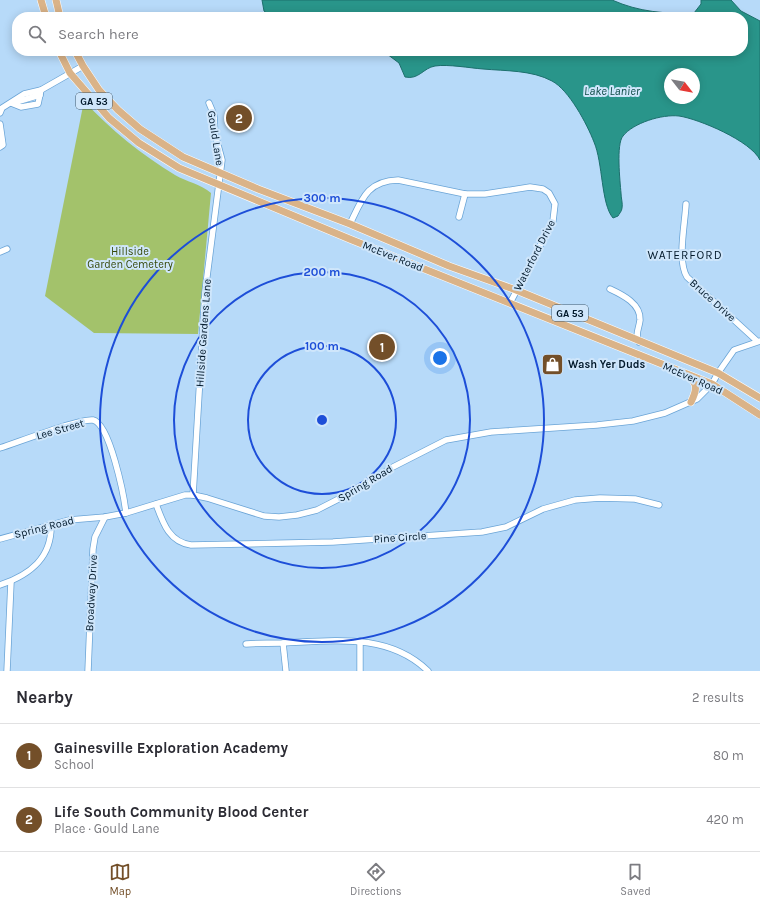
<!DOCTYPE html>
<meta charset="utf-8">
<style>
:root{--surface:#fff;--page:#f2f2f3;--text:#2b2b33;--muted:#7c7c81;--line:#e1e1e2;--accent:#734f29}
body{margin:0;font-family:Karla,sans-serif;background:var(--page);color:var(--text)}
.compass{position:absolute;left:664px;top:68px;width:36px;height:36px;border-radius:50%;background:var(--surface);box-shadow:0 2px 10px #0003;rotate:121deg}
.you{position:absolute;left:440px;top:358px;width:14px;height:14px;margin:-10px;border:3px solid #fff;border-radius:50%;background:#1a73e8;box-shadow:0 0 0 6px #1a73e833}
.badge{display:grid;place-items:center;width:26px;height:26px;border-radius:50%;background:var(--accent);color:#fff;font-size:13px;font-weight:700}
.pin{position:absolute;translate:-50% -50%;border:2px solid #fff;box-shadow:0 1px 4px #0006}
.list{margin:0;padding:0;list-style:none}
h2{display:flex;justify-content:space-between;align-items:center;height:52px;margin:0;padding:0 16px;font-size:17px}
h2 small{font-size:13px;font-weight:400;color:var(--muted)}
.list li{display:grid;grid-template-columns:26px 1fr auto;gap:12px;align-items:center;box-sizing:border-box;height:64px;padding:0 16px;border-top:1px solid var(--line)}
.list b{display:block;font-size:15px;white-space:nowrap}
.list p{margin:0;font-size:13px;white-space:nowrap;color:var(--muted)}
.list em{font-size:13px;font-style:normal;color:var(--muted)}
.icon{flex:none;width:22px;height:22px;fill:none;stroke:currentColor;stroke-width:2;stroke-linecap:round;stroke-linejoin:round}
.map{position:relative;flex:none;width:760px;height:671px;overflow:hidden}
.search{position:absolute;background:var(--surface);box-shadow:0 2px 10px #0003;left:12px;right:12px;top:12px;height:44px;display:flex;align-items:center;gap:10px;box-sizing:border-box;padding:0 14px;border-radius:16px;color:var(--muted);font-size:15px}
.sheet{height:180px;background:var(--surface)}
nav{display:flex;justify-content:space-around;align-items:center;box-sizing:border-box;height:56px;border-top:1px solid var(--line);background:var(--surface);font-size:11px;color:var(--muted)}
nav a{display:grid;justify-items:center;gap:2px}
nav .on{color:var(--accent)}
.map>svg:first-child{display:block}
.green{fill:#a3c26b}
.water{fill:#29958a;stroke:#1d706d;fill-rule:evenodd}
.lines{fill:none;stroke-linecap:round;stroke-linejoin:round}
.minor-casing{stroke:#6aa4d6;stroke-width:7}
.major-casing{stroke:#fff;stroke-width:8}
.minor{stroke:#fff;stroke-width:5.5}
.major{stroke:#dab388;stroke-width:7}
.ring{fill:none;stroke:#1d4ed8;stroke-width:2}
.labels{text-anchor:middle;stroke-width:4;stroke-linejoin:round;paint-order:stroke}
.shield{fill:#cfe6fb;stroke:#3f5669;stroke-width:1}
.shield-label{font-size:10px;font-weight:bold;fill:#01182a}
.street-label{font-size:11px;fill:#01182a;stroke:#cfe6fb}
.park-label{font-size:11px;fill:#374a09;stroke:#cfe6fb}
.poi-label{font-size:11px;font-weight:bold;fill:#01182a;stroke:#cfe6fb;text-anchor:start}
.water-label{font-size:12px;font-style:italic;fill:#0d4b45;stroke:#cfe6fb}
.neighbourhood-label{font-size:12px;letter-spacing:1px;fill:#01182a;stroke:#cfe6fb}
.centre{fill:#1d4ed8;stroke:#cfe6fb;stroke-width:2}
.ring-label{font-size:12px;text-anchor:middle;font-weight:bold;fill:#1d4ed8;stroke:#cfe6fb;stroke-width:4;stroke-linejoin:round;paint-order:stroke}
</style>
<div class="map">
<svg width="760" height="671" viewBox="0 0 760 671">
<rect width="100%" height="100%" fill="#b7daf9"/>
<path class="green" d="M84,101C111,130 142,155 175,175C187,182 201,184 211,193L198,334L94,333L45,296Z"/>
<path class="water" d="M262,0H612C639,12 665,14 694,13L701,4V0H731L741,11L760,21V160C751,141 699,119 679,116C662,114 633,123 623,136C616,144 620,181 621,193C621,198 623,204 622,208C622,211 619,214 618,216L613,218C601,204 603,163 594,142C587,124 569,90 552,81C532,70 505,71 483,69C470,68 448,64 435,66C423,68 419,80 405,77L399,63L383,51H743V17H272L264,11ZM670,74H694V98H670Z"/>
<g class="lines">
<defs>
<g id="minor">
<polyline points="11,103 21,107 38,104 41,90"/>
<polyline points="13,103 40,95"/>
<polyline points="0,113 2,108 24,94 41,90 83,66"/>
<polyline points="0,124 3,145 0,147"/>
<path d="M686,204C685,224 677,261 687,277L757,341"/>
<polyline points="459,217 465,194"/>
<path d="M350,224C362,199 367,181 398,180L465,194H485L530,187L543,189L549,193L555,204L553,221L510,303"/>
<polyline points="0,252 7,249"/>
<path d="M610,289C623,295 641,304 640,320C639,329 635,333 639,342"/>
<path d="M0,448C16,443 80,418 93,420C110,424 124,496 126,513"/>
<polyline points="193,495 205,292 222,160 215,134 214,115 209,103"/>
<path d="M156,504C163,523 169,542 191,545L333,542L482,532L506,527L543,509L575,500L600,498L635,499L659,505"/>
<polyline points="0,539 69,520 105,517 126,513 185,495 193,495 207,498 264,516 279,517 297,515 317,510 362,487 391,468 446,440 491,432 597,425 633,421 665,413 697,399 712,384 718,373 734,350 760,341"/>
<path d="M0,585C30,575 52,558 51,525"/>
<polyline points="283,643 286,671"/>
<path d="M246,644C258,643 270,643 283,643C332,641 388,632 428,671"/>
<polyline points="7,671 11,582"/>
<polyline points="88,671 93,549 95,537 105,517"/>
<polyline points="360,671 360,641"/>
</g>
<g id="major">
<polyline points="41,0 46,17"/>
<polyline points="56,0 60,17"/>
<polyline points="59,51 70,73 109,118 139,143 179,168 352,240 712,384 760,415"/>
<polyline points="75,51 83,66 99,90 118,110 140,129 183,157 258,189 350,224 449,266 516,290 718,373 760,398"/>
<path d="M688,377C699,383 696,392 691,402"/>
</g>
</defs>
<use href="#minor" class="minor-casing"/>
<use href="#major" class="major-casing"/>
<use href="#minor" class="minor"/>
<use href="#major" class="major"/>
</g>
<g class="ring">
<circle cx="322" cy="420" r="74"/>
<circle cx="322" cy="420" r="148"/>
<circle cx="322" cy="420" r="222"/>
</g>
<defs>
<symbol id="shop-square" viewBox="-11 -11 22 22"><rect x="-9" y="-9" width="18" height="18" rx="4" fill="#734f29" stroke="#cfe6fb"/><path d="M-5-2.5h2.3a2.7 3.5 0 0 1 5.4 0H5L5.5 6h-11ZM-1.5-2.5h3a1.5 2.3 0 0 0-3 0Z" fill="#fff"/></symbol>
</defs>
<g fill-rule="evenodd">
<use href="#shop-square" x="540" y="352" width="25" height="25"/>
</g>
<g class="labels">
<g class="shield">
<rect x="76" y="93" width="36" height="16" rx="3"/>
<rect x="552" y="305" width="36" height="16" rx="3"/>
</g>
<g class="shield-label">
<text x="94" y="105">GA 53</text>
<text x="570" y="317">GA 53</text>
</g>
<g class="street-label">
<text transform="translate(216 138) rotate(81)" y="4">Gould Lane</text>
<text transform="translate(534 255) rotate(-63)" y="4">Waterford Drive</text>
<text transform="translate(393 256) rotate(22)" y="4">McEver Road</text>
<text transform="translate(713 300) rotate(42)" y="4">Bruce Drive</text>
<text transform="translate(203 333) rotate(-86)" y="4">Hillside Gardens Lane</text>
<text transform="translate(693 378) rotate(24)" y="4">McEver Road</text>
<text transform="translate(60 429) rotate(-16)" y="4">Lee Street</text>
<text transform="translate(365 483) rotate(-31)" y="4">Spring Road</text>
<text transform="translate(44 527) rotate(-14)" y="4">Spring Road</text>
<text transform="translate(400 537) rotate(-4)" y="4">Pine Circle</text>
<text transform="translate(91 593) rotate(-87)" y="4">Broadway Drive</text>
</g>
<g class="park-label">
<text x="130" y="255">Hillside<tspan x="130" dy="13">Garden Cemetery</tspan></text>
</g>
<g class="poi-label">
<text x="568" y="368">Wash Yer Duds</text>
</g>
<g class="water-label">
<text x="612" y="95">Lake Lanier</text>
</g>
<g class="neighbourhood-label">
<text x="685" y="259">WATERFORD</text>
</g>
</g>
<circle cx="322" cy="420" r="6" class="centre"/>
<g class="ring-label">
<text x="322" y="202">300 m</text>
<text x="322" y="276">200 m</text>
<text x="322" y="350">100 m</text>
</g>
</svg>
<svg class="compass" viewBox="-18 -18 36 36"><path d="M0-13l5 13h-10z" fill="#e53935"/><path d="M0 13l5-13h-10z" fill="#7c7c81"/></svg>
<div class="you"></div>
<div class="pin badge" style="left:382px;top:347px">1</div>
<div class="pin badge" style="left:239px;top:118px">2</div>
<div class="search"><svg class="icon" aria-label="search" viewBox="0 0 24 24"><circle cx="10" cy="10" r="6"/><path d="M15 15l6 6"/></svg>Search here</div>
</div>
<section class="sheet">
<h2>Nearby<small>2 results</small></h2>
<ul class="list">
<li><span class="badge">1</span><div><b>Gainesville Exploration Academy</b><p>School</p></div><em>80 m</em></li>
<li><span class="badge">2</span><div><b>Life South Community Blood Center</b><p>Place · Gould Lane</p></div><em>420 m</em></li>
</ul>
</section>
<nav>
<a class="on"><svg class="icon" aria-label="map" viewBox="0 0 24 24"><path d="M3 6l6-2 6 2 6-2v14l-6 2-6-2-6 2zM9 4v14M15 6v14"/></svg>Map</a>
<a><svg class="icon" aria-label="directions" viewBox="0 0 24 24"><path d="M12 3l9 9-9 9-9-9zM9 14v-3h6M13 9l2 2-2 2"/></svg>Directions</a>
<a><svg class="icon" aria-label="saved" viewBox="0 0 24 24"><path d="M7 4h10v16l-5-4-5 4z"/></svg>Saved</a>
</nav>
